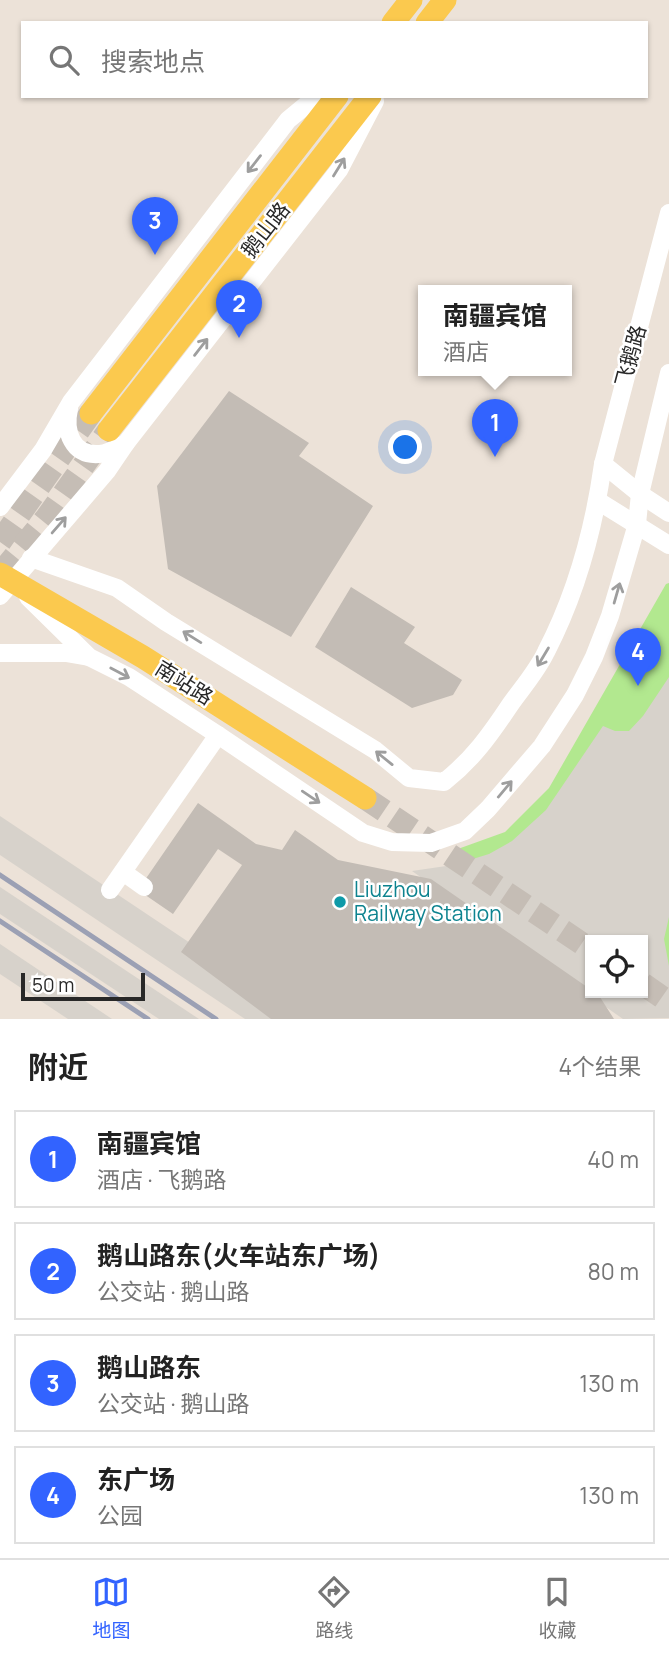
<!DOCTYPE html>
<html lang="zh">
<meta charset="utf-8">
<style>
:root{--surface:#fff;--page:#f2f2f2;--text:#222;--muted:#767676;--line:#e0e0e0;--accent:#3263ff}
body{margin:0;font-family:Manrope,"Noto Sans SC",sans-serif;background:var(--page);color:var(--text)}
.controls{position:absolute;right:21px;bottom:21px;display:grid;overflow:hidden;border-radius:0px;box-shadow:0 2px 5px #0004}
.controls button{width:63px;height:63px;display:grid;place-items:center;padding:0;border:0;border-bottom:2px solid var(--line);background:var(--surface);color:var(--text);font:35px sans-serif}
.scale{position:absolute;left:21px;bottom:18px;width:124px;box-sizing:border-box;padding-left:7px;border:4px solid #282828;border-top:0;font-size:19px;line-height:24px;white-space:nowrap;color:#282828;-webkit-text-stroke:5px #fff;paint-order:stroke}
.you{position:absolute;left:406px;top:448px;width:24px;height:24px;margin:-18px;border:5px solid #fff;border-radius:50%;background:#1a73e8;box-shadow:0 0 0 10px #1a73e833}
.badge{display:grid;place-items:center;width:46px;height:46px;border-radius:50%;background:var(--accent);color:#fff;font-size:23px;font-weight:700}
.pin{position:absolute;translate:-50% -58px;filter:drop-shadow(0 2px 4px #0008)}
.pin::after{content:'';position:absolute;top:37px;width:24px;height:21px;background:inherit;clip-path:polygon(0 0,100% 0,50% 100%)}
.popup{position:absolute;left:418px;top:285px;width:154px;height:91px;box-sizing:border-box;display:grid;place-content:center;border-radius:0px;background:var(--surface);filter:drop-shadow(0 2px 5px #0005);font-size:23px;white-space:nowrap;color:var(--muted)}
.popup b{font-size:26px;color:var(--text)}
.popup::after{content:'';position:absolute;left:50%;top:100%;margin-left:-14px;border:14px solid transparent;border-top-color:var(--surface)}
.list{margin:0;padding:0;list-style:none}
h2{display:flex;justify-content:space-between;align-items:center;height:91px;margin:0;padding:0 28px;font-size:30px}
h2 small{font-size:23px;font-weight:400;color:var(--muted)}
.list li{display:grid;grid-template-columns:46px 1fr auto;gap:21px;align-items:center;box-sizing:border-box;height:98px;margin:0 14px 14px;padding:0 14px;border:2px solid var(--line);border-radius:0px}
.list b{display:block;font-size:26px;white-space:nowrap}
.list p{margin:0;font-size:23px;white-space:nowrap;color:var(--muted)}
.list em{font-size:23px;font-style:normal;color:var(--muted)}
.icon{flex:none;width:38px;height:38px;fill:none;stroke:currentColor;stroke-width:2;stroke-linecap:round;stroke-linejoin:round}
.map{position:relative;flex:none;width:669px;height:1019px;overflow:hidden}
.search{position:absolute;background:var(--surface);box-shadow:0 2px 5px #0004;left:21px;right:21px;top:21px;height:77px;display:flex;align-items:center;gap:18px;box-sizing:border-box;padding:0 24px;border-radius:0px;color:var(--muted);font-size:26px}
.sheet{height:539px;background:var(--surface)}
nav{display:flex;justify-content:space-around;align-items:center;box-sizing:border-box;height:98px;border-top:2px solid var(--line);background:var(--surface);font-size:19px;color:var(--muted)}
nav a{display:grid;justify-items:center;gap:4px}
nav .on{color:var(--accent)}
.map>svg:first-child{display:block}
.green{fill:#b2e88f}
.plaza{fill:#d7d2cb;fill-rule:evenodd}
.building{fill:#c3bcb5}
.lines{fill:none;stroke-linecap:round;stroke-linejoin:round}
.major-tunnel{stroke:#c5bdb5;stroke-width:23;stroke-dasharray:23 11;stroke-linecap:butt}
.minor{stroke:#fff;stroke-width:18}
.major{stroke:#fbc94e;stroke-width:23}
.rail{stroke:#9ba0b4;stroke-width:5}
.oneway{stroke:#9e9e9e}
.culture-dot{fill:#0f9aa8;stroke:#fff;stroke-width:2.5}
.labels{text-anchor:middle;stroke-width:5;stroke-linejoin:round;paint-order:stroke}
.street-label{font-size:21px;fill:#282828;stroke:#fff}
.culture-label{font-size:21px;fill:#0d838f;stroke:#fff;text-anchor:start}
</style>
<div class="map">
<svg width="669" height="1019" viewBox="0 0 669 1019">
<rect width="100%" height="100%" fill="#ece2d8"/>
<polygon class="green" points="669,583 669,991 643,940 592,940 455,850 505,832 549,788 666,584"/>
<g class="plaza">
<path d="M669,677V917L664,939L669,966V1018L623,1019L412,871L453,865L489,854L512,841L546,810L603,726L615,731H629L643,716ZM590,940H643V993H590Z"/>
<polygon points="0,816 304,1019 245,1019 0,855"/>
<polygon points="0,887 199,1019 159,1019 0,914"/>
<polygon points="0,944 112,1019 68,1019 0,974"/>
</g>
<g class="building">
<polygon points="229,391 309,443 299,456 373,506 291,637 168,569 157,486"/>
<polygon points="351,587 415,627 404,643 462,680 453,695 412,708 315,647"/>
<polygon points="198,803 256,844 282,850 295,830 338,860 431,879 590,989 590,993 598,994 614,1019 271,1019 181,952 242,865 218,849 173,914 138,890"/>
</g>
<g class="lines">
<g class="major-tunnel">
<polyline points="0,542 91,413"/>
<polyline points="0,574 47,517 109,430"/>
<polyline points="365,798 590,949"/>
<polyline points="643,984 669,1002"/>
</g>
<g class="minor">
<path d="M69,409C64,431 72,456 99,454C108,454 117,448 126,443"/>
<polyline points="603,464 640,494 669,513"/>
<polyline points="598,501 669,545"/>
<polyline points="0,507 43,450 71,402 288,120 317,96"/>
<path d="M31,558L117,588L166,622L375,750L409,778L444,782C473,759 490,735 510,705C522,688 537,671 546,652C576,594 594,528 603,464L669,213"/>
<polyline points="0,596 107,471 126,443 339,170 375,101"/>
<polyline points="28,597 89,657 129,677 218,735 363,833 392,842 431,843 465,831 488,809 542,746 575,695 594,657 610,616 637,524 640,494 669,373"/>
<polyline points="0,653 66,653 89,657"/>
<polyline points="123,872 144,887"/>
<polyline points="110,890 218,735"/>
</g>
<g class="major">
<polyline points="393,23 411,0"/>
<polyline points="427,23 445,0"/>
<polyline points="91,413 337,96"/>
<polyline points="109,430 370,96"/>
<polyline points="0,574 143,657 365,798"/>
</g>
<g class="rail">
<polyline points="0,875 216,1019"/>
<polyline points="0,921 148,1019"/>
</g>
</g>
<defs><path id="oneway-shaft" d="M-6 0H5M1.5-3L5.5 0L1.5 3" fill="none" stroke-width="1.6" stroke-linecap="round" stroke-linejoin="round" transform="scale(1.75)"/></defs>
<g class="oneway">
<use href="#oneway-shaft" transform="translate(254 164) rotate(128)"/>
<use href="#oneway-shaft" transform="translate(339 167) rotate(-58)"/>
<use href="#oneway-shaft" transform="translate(201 347) rotate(-52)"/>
<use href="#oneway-shaft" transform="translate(59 525) rotate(-49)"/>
<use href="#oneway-shaft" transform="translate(617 593) rotate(-74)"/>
<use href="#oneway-shaft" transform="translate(192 637) rotate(-148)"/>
<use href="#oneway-shaft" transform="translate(543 657) rotate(121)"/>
<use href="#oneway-shaft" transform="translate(120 673) rotate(28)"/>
<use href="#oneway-shaft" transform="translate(384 758) rotate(-141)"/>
<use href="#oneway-shaft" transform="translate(505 789) rotate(-50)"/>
<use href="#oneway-shaft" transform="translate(311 797) rotate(34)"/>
</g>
<circle class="culture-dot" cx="340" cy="902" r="7"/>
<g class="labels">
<g class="street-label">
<text transform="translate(266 230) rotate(-52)" y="7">鹅山路</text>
<text transform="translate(631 356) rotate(-75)" y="7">飞鹅路</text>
<text transform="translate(184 683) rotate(32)" y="7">南站路</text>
</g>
<g class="culture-label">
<text x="354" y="897">Liuzhou<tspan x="354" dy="24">Railway Station</tspan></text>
</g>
</g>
</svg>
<div class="controls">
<button><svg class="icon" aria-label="locate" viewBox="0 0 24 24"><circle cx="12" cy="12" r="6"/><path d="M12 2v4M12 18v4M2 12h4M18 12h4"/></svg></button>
</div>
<div class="scale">50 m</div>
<div class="you"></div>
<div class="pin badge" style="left:495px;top:457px">1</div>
<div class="popup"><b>南疆宾馆</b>酒店</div>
<div class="pin badge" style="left:239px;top:338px">2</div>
<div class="pin badge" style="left:155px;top:255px">3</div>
<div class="pin badge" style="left:638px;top:686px">4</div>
<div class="search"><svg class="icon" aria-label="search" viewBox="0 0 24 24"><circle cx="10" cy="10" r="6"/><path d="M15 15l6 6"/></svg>搜索地点</div>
</div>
<section class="sheet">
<h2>附近<small>4个结果</small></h2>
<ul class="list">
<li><span class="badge">1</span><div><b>南疆宾馆</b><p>酒店 · 飞鹅路</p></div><em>40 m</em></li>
<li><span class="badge">2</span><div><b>鹅山路东(火车站东广场)</b><p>公交站 · 鹅山路</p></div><em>80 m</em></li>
<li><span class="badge">3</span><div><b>鹅山路东</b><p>公交站 · 鹅山路</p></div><em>130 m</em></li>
<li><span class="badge">4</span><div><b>东广场</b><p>公园</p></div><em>130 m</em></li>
</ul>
</section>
<nav>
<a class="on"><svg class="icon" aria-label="map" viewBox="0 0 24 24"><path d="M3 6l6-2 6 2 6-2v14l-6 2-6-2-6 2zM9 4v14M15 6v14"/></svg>地图</a>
<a><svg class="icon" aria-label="directions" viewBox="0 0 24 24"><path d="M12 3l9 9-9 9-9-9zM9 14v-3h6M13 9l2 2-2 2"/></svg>路线</a>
<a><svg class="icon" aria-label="saved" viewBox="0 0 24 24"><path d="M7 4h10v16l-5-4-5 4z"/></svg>收藏</a>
</nav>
